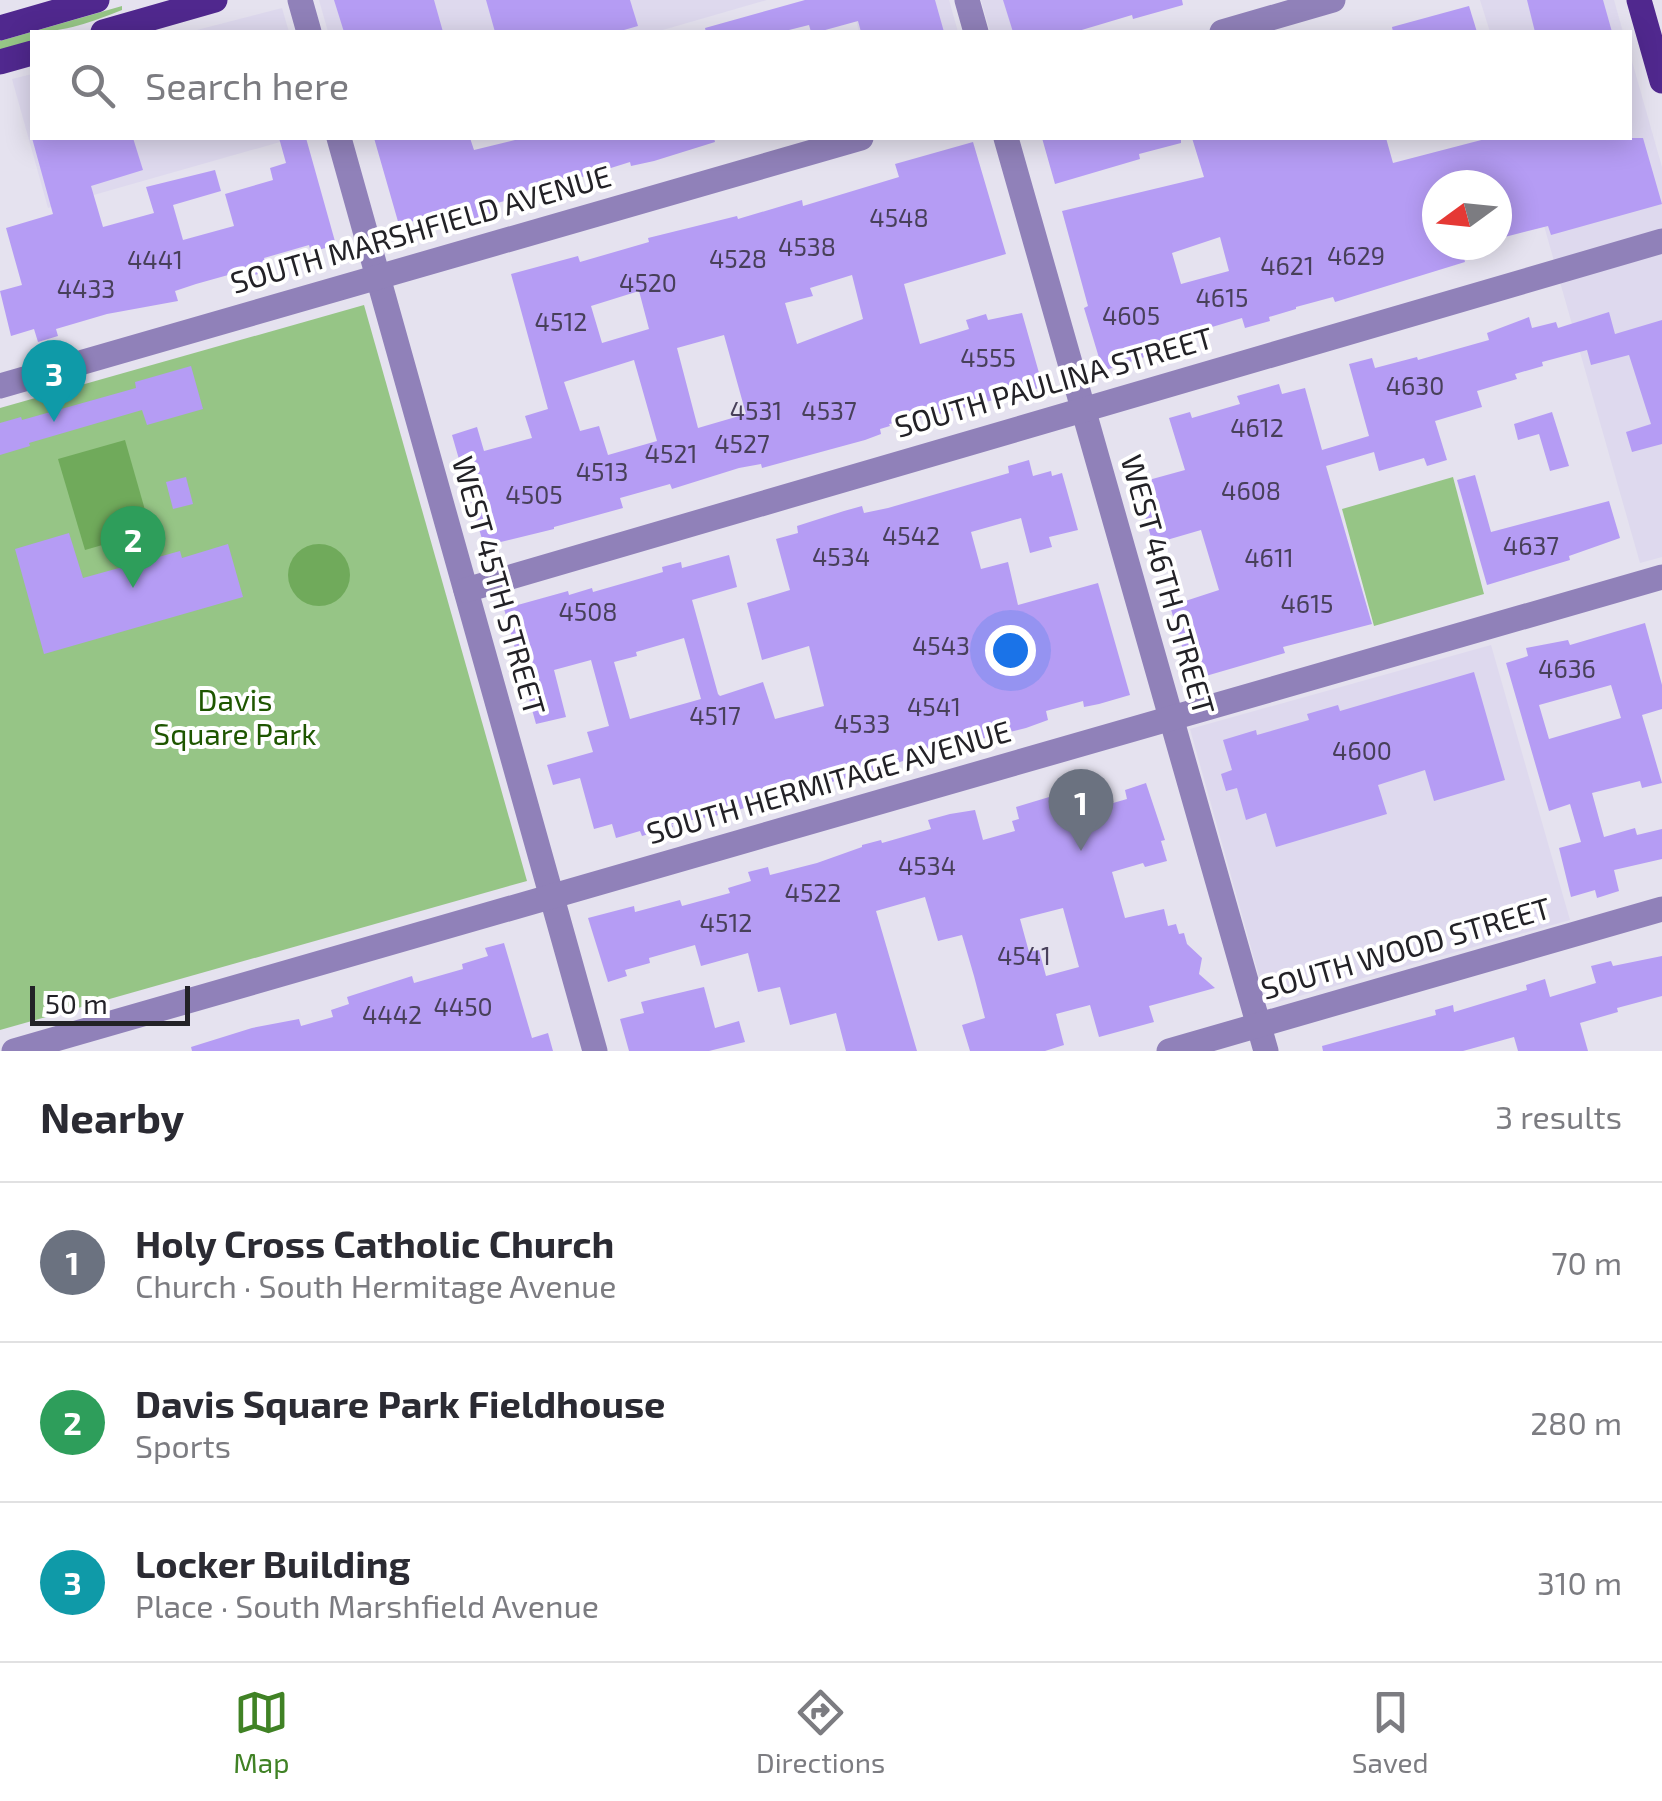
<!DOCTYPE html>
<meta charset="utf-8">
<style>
:root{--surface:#fff;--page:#f7f7f7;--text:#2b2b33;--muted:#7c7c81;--line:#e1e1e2;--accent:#408225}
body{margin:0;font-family:"Exo 2",sans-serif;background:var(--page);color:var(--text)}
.compass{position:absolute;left:1422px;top:170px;width:90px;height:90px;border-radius:50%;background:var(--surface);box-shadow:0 5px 25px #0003;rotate:255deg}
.scale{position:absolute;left:30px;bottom:25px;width:160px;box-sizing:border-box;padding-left:10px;border:5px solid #232227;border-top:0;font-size:28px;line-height:35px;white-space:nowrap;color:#232227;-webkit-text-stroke:8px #fff;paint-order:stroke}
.you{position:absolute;left:1010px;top:650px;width:35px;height:35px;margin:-25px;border:8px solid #fff;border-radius:50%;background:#1a73e8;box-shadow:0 0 0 15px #1a73e833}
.badge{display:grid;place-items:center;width:65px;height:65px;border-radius:50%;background:var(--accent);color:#fff;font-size:32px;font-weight:700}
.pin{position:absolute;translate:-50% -82px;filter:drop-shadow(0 2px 5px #0008)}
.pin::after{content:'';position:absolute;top:52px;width:35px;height:30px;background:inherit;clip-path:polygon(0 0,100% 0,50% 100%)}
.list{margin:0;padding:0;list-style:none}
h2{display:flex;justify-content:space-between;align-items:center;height:130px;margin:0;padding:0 40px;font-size:42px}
h2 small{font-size:32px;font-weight:400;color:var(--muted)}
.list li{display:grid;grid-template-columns:65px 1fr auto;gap:30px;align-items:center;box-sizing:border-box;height:160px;padding:0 40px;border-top:2px solid var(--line)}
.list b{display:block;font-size:38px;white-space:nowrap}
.list p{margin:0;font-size:32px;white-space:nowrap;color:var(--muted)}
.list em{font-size:32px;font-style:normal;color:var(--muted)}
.icon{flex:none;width:55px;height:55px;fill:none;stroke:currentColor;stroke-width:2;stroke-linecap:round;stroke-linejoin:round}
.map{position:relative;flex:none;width:1662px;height:1051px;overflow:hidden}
.search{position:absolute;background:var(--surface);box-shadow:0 5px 25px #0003;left:30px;right:30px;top:30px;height:110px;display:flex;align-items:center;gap:25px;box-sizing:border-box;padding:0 35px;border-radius:0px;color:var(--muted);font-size:38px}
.sheet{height:610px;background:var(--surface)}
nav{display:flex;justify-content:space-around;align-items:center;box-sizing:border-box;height:140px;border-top:2px solid var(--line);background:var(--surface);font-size:28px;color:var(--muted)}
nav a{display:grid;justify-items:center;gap:5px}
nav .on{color:var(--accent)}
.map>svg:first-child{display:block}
.built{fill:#ded9ee}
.green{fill:#96c586}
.water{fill:#70aa5b}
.building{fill:#b59cf4;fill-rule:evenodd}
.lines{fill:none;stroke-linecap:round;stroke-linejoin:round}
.minor{stroke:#9081b9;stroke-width:25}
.major{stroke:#50288e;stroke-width:25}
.labels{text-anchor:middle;stroke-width:8;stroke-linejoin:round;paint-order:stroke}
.number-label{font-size:25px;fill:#48405a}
.street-label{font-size:30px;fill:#232227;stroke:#fff}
.park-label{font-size:30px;fill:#1e5600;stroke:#fff}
</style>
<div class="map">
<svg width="1662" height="1051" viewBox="0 0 1662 1051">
<rect width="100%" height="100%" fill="#e5e2ef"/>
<g class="built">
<polygon points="319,0 767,0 656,32 328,32"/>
<polygon points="851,0 949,0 958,32 859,32"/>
<polygon points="981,0 1031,0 1040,32 990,32"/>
<polygon points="1480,0 1614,0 1623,32 1490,32"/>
<polygon points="282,8 289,32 189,32"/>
<polygon points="1630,54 1662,167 1662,557 1640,563 1519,138 1630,138"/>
<polygon points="32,74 32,138 294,138 48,208 12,79"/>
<polygon points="1491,645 1570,920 1267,1005 1190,729"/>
</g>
<g class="green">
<path d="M122,6V10C91,22 66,32 32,32V41L0,50V41Z"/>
<polygon points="364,305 527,881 0,1030 0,408"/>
<polygon points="1453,477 1484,594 1374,626 1342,509"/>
</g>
<g class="water">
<polygon points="125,440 151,531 85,550 58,459"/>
<circle cx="319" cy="575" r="31"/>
</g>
<g class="building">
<polygon points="334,0 434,0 443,32 344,32"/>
<polygon points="486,0 630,0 638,26 617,32 495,32"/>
<polygon points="805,0 935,0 944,32 861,32 858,21 818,32 811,32 809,25 781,32 706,32 705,28"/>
<polygon points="1003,0 1182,0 1183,5 1133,19 1132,15 1075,32 1013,32"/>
<polygon points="1527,0 1603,0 1612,32 1535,32"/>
<polygon points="1469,6 1477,32 1393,32 1392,27"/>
<polygon points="32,138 133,138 143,170 91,186 103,227 154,213 146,187 215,170 221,191 173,205 183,240 234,226 225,194 273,180 270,168 286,163 279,138 306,138 336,245 311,252 309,245 264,258 268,271 248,277 246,270 196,284 175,291 178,301 107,314 56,329 58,336 38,342 34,329 11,336 0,291 22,285 6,228 53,214"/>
<polygon points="374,138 470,138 474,150 523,138 714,138 715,142 654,161 631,166 630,162 563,183 524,191 526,195 490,205 492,213 472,219 471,214 449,221 446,212 399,225"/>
<polygon points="1042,138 1181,138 1181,143 1139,154 1140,159 1055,184"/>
<path d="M1192,138H1386L1393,163L1489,138H1643L1662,204L1551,235L1548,226L1497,239V185H1437V245H1461L1465,262L1335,302L1333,297L1296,307V309L1269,317L1270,321L1245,328L1242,318L1212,327L1213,330L1152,349L1153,354L1103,371L1084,308L1088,306L1062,211L1204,177ZM1220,237L1229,271L1181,284L1172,253Z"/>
<path d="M973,142L1006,254L904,284L920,344L969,329L966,320L986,314L988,320L1022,313L1043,387L944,413L889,424L890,426L880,429L881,434L865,440L762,468L761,464L739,468L672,489L670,484L620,498L623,508L554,527V529L484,546L452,435L477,427L484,451L532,438L525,416L548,409L511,274L578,256L580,262L649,242L648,238L737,216L738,219L802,200L803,206L899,177L895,164ZM852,275L863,319L797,344L785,303L813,296L810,288ZM639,291L649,329L602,343L591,306ZM724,335L746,414L698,428L677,348ZM634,360L657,441L608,455L599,426L580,431L564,382Z"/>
<polygon points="1609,312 1615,334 1662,320 1662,444 1632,452 1626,432 1651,424 1629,355 1591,365 1587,350 1542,362 1543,366 1515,374 1517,379 1477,391 1482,407 1435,421 1447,460 1427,466 1424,458 1379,471 1374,452 1326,466 1372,624 1283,647 1285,653 1192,680 1170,606 1219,590 1201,530 1153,544 1137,488 1146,485 1145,481 1185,470 1169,418 1190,412 1192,418 1240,404 1237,396 1279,384 1282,394 1305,388 1322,450 1369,436 1349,364 1372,358 1375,368 1417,357 1418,360 1489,340 1487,333 1529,317 1532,328 1556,322 1558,328"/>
<polygon points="191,366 203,409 147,425 142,410 29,443 30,446 0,455 0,423 21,417 22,420 136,388 135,382"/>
<polygon points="1552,412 1569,466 1550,471 1539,434 1518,440 1514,424"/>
<path d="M1029,460L1033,476L1051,471L1052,476L1062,473L1078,530L1049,537L1052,547L1030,553L1021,518L971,532L981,569L1008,562L1018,605L1098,583L1130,695L1099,704L1084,707L1083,701L1046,711L1048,720L1026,728L932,751L865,774L749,802L750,806L729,813L672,824L673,827L642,836L640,831L616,838L612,824L594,829L580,778L553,785L547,765L593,752L587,732L609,726L591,660L554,670L566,717L536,724L503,605L514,606L568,591L569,595L592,588L593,592L663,572L662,567L681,562L682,568L729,555L737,587L692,600L718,694L720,696L763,682L775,719L824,706L809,646L762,660L747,603L790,590L776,539L798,533L797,526L844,511L862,506L864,513L888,508L1009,473L1008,466ZM684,638L701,699L630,719L614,662L637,656L636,652Z"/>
<polygon points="1475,475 1491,532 1609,501 1620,538 1569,556 1570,560 1487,585 1457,480"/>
<polygon points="186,477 193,504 173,509 166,482"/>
<polygon points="69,533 83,578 180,551 182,558 228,544 243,597 44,654 15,549"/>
<path d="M1645,623L1662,685V709L1642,715L1662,783L1642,788L1640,781L1592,793L1604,837L1635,828L1637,835L1662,829V859L1614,870L1619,891L1597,898L1595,890L1571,897L1559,848L1581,842L1570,804L1549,811L1506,663L1528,656L1526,648L1568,640L1570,645ZM1611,685L1621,718L1549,739L1539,705Z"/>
<polygon points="1474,672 1505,780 1434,801 1425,770 1378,785 1387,814 1276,847 1266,813 1246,820 1237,788 1226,791 1221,774 1232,770 1223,740 1256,730 1257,735 1309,720 1307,714 1338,705 1340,711"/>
<path d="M1146,783L1165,840L1161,841L1167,861L1145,867L1143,863L1112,872L1125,918L1164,909L1168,926L1176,924L1179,934L1184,933L1187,944L1202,958L1199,974L1215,988L1149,1006L1154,1022L1099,1037L1090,1005L1056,1014L1064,1045L1045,1051H970L962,1025L985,1018L974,976L962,935L938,941L925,897L876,911L917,1051H846L836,1013L790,1025L780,987L758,992L748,953L701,966L695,945L649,958L650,963L625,970L627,976L608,982L588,918L634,906L635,912L680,900L682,906L730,893L728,888L751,881L748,872L768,867L770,875L817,863L862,847V845L881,840L882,843L931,829L928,820L950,814L975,810L983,840L1015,831L1012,821L1019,819L1016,807L1079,788L1099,807L1127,799L1125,790ZM1063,908L1079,967L1046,976L1039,950L1029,952L1020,919Z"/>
<polygon points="504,943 532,1038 548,1033 553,1051 192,1051 191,1047 252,1028 299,1019 301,1026 333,1017 331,1010 349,1004 347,997 412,976 414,983 463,969 462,964 488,956 485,948"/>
<polygon points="1662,956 1662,996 1617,1008 1618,1012 1580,1023 1588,1051 1518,1051 1514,1037 1463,1051 1323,1051 1322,1046 1436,1015 1435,1010 1453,1005 1454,1012 1527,990 1526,985 1545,979 1550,997 1596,983 1591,966 1611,961 1613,966"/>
<polygon points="704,987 715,1028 739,1021 745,1042 709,1051 629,1051 620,1019 644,1013 641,1002"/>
</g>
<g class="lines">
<g class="minor">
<polyline points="300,0 309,32"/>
<polyline points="967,0 976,32"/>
<polyline points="1222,32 1333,0"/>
<polyline points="339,138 595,1051"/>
<polyline points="1006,138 1266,1051"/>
<polyline points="0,386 861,138"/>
<polyline points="466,590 1662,241"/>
<polyline points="14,1051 1662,577"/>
<polyline points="1169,1051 1662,909"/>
</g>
<g class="major">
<polyline points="1639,0 1662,81"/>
<polyline points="0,28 97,0"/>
<polyline points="103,32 215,0"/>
<polyline points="0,62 32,53"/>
</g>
</g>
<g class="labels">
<g class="number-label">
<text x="899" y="227">4548</text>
<text x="807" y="256">4538</text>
<text x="1356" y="265">4629</text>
<text x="738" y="268">4528</text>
<text x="155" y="269">4441</text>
<text x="1287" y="275">4621</text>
<text x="648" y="292">4520</text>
<text x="86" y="298">4433</text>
<text x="1222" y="307">4615</text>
<text x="1131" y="325">4605</text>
<text x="561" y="331">4512</text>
<text x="988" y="367">4555</text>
<text x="1415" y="395">4630</text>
<text x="756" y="420">4531</text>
<text x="829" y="420">4537</text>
<text x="1257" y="437">4612</text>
<text x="742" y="453">4527</text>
<text x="671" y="463">4521</text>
<text x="602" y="481">4513</text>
<text x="1251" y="500">4608</text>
<text x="534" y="504">4505</text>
<text x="911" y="545">4542</text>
<text x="1531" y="555">4637</text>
<text x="841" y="566">4534</text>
<text x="1269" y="567">4611</text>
<text x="1307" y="613">4615</text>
<text x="588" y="621">4508</text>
<text x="941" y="655">4543</text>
<text x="1567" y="678">4636</text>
<text x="934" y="716">4541</text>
<text x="715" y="725">4517</text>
<text x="862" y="733">4533</text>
<text x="1362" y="760">4600</text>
<text x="927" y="875">4534</text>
<text x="813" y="902">4522</text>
<text x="726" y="932">4512</text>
<text x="1024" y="965">4541</text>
<text x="463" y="1016">4450</text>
<text x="392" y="1024">4442</text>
</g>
<g class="street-label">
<text transform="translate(421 230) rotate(-16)" y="10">SOUTH MARSHFIELD AVENUE</text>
<text transform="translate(1054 383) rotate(-16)" y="10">SOUTH PAULINA STREET</text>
<text transform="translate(1167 585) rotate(74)" y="10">WEST 46TH STREET</text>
<text transform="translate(498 586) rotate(74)" y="10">WEST 45TH STREET</text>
<text transform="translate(829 783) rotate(-16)" y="10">SOUTH HERMITAGE AVENUE</text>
<text transform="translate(1406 949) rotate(-16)" y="10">SOUTH WOOD STREET</text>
</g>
<g class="park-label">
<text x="235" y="711">Davis<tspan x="235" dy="34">Square Park</tspan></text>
</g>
</g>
</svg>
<svg class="compass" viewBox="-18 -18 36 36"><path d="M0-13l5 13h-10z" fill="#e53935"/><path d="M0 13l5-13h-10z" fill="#7c7c81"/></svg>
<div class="scale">50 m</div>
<div class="you"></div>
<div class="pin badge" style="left:1081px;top:851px;background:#6b7280">1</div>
<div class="pin badge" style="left:133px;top:588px;background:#2e9e5b">2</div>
<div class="pin badge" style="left:54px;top:422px;background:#0f9aa8">3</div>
<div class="search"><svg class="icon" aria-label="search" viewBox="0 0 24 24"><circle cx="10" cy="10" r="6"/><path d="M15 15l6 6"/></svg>Search here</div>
</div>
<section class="sheet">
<h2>Nearby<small>3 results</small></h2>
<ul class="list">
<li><span class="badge" style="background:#6b7280">1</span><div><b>Holy Cross Catholic Church</b><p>Church · South Hermitage Avenue</p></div><em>70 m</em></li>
<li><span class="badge" style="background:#2e9e5b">2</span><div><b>Davis Square Park Fieldhouse</b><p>Sports</p></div><em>280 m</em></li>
<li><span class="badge" style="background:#0f9aa8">3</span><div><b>Locker Building</b><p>Place · South Marshfield Avenue</p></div><em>310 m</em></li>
</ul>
</section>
<nav>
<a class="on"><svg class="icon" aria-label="map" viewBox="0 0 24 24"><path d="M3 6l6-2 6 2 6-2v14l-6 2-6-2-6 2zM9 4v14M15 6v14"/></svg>Map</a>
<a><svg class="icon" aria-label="directions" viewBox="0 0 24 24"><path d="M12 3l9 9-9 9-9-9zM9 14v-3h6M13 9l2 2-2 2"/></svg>Directions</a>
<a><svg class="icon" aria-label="saved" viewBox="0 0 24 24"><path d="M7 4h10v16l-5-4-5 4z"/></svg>Saved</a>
</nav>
